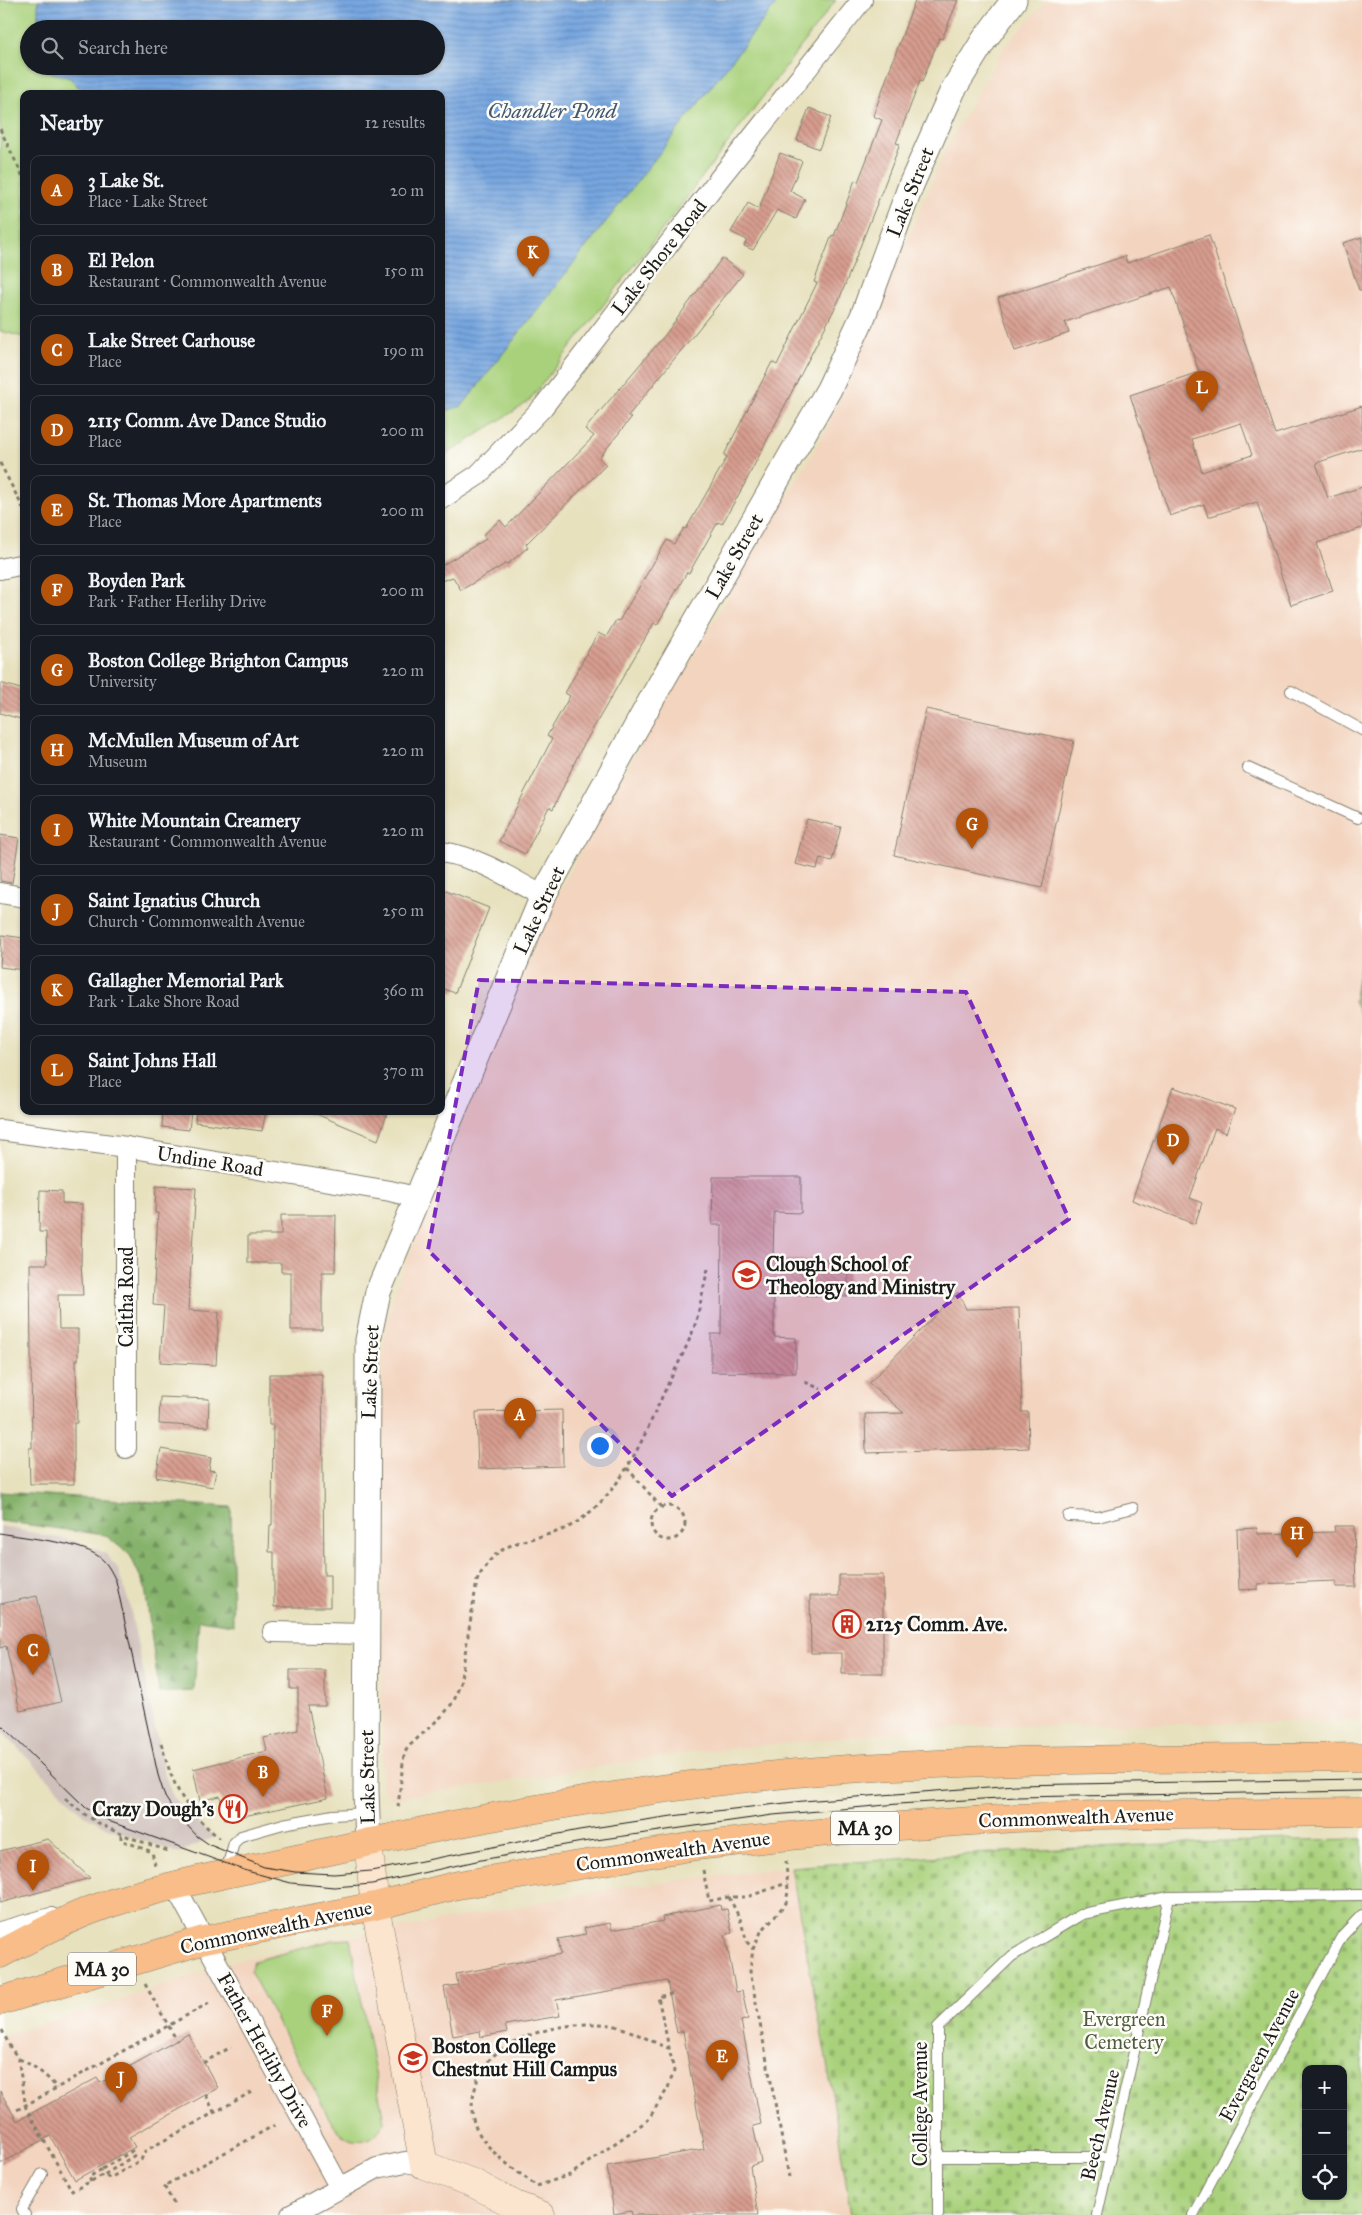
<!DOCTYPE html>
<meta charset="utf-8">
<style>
:root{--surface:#171b24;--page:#20242c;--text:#f1f3f6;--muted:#9ea1a6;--line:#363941;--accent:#b45309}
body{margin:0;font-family:"IM FELL Great Primer",serif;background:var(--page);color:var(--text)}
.controls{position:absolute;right:15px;bottom:15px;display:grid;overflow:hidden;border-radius:10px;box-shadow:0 1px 4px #0004}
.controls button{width:45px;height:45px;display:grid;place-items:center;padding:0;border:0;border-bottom:1px solid var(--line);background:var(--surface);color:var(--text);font:25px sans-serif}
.you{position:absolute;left:599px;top:1445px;width:18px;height:18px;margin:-12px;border:4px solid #fff;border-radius:50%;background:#1a73e8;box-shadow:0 0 0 8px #1a73e833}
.badge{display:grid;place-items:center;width:32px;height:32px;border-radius:50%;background:var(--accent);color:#fff;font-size:16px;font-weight:700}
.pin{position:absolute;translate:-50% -41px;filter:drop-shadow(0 1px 2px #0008)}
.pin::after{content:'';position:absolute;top:26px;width:18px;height:15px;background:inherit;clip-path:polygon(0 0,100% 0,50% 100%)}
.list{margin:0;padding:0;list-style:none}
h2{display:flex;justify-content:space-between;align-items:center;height:65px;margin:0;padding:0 20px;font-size:21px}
h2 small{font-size:16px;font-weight:400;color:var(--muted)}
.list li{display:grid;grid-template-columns:32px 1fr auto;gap:15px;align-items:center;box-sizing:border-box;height:70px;margin:0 10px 10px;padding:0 10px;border:1px solid var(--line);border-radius:10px}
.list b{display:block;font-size:19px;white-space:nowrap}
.list p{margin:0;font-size:16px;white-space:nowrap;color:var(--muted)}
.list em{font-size:16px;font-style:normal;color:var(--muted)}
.icon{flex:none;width:28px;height:28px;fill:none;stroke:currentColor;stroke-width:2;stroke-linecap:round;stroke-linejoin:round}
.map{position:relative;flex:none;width:1362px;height:2215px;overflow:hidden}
.search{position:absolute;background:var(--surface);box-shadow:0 1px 4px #0004;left:20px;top:20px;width:425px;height:55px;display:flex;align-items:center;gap:12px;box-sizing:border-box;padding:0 18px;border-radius:28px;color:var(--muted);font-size:19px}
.panel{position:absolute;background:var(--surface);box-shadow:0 1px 4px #0004;left:20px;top:90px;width:425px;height:1025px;border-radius:10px}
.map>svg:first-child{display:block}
.built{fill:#f3d4bf}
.industrial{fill:#cfc0bb}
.forest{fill:url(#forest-firs);stroke:#516844}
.cemetery{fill:url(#cemetery-stones);stroke:#62764c;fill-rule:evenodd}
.park{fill:#a9d17c;stroke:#62764c;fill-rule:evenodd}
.water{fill:url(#water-rules);stroke:#49617e}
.building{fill:url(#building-back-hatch);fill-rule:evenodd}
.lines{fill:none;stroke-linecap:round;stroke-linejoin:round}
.service-casing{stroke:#827e6d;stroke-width:12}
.minor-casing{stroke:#827e6d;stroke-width:22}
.tertiary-casing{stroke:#827e6d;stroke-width:27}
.secondary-casing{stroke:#827e6d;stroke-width:29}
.primary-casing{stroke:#827e6d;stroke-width:29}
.path{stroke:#827e6d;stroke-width:3;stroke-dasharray:4 4;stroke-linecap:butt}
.service{stroke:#fff;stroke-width:10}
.minor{stroke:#fff;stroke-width:20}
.tertiary{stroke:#fff;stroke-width:25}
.secondary{stroke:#fce5cf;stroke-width:28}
.primary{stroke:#f8bd88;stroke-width:28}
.tram{stroke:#1c1c1c;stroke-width:1}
.marked{fill:#7b2cbf;fill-opacity:0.2;stroke:#7b2cbf;stroke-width:4;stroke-dasharray:10 6;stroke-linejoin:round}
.labels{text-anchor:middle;stroke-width:5;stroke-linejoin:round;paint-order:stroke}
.shield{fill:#fdfcf7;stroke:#605f5e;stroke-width:1}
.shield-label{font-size:19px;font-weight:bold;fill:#1c1c1c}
.street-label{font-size:20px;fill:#1c1c1c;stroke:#fdfcf7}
.poi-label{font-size:20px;font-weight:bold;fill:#1c1c1c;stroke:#fdfcf7;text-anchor:start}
.park-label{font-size:20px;fill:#4d5b3e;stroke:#fdfcf7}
.water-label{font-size:21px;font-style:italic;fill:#445a74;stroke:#fdfcf7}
</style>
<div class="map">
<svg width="1362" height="2215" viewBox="0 0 1362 2215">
<defs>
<pattern id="forest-firs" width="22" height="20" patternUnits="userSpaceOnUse" patternTransform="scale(1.25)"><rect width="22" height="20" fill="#86b36c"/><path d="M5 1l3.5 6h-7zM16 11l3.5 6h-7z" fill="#6d9158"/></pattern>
<pattern id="cemetery-stones" width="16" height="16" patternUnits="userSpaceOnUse" patternTransform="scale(1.25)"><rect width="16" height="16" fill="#a9d17c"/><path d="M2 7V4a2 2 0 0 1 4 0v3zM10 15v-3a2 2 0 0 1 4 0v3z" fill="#91b36b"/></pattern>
<pattern id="water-rules" width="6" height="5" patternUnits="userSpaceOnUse" patternTransform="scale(1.25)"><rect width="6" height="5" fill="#76a6e0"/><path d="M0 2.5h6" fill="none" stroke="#6086b5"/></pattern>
<pattern id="building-back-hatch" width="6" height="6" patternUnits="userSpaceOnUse" patternTransform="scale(1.25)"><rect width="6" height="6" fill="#d79d8f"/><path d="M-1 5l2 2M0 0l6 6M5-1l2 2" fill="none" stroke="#ae7f74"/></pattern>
</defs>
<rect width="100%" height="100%" fill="#fdfcf7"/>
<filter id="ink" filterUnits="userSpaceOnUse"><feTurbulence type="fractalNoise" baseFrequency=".02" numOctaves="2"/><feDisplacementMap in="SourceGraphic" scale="10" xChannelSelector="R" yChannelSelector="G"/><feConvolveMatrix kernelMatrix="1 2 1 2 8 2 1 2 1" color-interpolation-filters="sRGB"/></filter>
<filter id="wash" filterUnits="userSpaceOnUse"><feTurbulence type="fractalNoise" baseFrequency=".0096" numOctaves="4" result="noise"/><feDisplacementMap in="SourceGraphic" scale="20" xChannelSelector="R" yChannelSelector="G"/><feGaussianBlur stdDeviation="1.12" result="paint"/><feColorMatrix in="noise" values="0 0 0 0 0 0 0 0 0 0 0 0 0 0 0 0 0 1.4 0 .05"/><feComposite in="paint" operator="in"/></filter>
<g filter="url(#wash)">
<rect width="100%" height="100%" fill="#e7e1be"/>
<g class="built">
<polygon points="1047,0 1362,0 1362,1721 954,1727 694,1752 392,1799 382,1787 382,1366 385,1330 394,1293 545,918 620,780 826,431 946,148 1003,49"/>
<polygon points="791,1867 830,2080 851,2215 0,2215 0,2037 124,1999 234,1962 335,1937 355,1937 622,1887"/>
</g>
<polygon class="industrial" points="0,1526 74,1541 105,1553 117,1567 129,1603 165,1775 172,1794 180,1807 193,1820 215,1837 178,1853 107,1828 83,1814 0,1730"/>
<g class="forest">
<polygon points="1362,953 1362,1018 1354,1002"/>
<polygon points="0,1492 231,1507 233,1625 199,1620 194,1691 159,1693 145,1587 130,1555 105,1535 0,1521"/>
</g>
<path class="cemetery" d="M1362,1839V2215H851L830,2080L791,1867C981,1852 1171,1841 1362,1839ZM1306,2069H1343V2196H1306Z"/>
<g class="park">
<path d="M0,0H836L668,222L528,402L441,458V94H24V337L0,331ZM29,29H436V66H29Z"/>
<path d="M350,1939L384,2121C378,2140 355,2148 339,2132C329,2122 323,2105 316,2092C293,2052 272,2011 250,1971L254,1961L333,1940Z"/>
</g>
<polygon class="water" points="38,0 779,0 462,406 441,412 441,94 85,94 70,78 42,70 41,66 436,66 436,29 38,29"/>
<g id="blocks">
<g class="building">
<polygon points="915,0 958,0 942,39 939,38 922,82 920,81 896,143 900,144 882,191 839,300 744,485 722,524 718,522 689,573 687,572 657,625 654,623 579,753 553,809 549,807 525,854 499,841 552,739 547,736 570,696 565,693 598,633 606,637 616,620 619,621 667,540 674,544 684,528 686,529 727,457 724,455 772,362 777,365 817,283 814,282 832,235 834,236 855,180 858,182 882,120 873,116"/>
<polygon points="809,108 831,117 819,149 797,140"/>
<polygon points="780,153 802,161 790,191 805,199 796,219 777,210 753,250 744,246 747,240 731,232 748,203 759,209"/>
<path d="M1209,235L1275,434L1362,406V448L1316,463L1328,498L1362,487V528L1317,543L1333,591L1291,605L1257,502L1208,517L1204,504L1170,516L1130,395L1199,372L1171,287L1065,322L1069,333L1015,351L998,298L1125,256L1127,263ZM1241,423L1252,455L1202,472L1192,439Z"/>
<polygon points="1362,237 1362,290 1359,290 1343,243"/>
<polygon points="722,258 743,274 628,416 631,418 599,458 606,465 526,544 528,547 508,564 507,563 461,590 453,577 441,581 441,566 486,539 483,535 500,520 506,527 594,436 585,429 665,335"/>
<polygon points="0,683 24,690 24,720 0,713"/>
<polygon points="926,709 1074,741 1042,888 894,855"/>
<polygon points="807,819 841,827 832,861 820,858 817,869 795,864"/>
<polygon points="0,835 19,838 12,883 0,881"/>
<polygon points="441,889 489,908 455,993 441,988"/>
<polygon points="2,935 24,938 24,970 0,967"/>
<polygon points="1173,1087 1235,1109 1226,1133 1215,1128 1190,1198 1202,1203 1195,1224 1132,1200"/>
<polygon points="163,1111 191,1111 189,1130 162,1127"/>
<polygon points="196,1111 266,1111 262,1131 195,1122"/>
<polygon points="309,1111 388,1111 378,1140"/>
<polygon points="713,1177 801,1177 801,1213 774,1212 773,1260 848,1260 848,1296 774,1295 774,1337 796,1338 796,1373 711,1372 711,1334 721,1334 722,1225 712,1225"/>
<polygon points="156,1186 196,1188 188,1310 219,1312 216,1365 160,1362 164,1306 153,1305 158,1213 155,1213"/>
<polygon points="40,1190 62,1191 62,1203 82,1204 81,1263 83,1295 58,1295 59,1329 78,1329 78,1360 76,1360 77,1423 74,1423 74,1484 30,1484 29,1448 32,1448 30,1264 47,1264 46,1232 39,1232"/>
<polygon points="281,1215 336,1215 335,1272 322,1272 322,1330 291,1330 291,1272 281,1272 281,1263 248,1263 248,1235 281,1235"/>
<polygon points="958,1292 966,1309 1019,1308 1022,1412 1028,1412 1029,1448 866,1453 865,1414 904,1413 869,1383"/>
<polygon points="269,1374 322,1374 324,1575 330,1575 330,1607 274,1607 274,1552 269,1552 270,1525 272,1525 273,1425 269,1425"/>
<polygon points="160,1397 209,1399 208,1427 159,1424"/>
<polygon points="562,1410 563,1466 478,1469 476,1412"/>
<polygon points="161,1449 211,1458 209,1470 216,1471 213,1487 156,1477"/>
<polygon points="1334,1526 1354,1526 1356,1587 1336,1587 1336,1581 1258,1584 1258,1589 1239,1590 1237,1529 1257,1528 1257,1534 1335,1532"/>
<polygon points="839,1575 883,1575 883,1674 842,1674 842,1653 811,1653 810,1596 839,1596"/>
<polygon points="37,1596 61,1702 20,1711 6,1646 0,1648 0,1604"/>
<polygon points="290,1670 325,1670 325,1706 308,1706 328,1798 225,1820 220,1796 200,1801 193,1769 267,1751 264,1738 298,1730 298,1689 290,1689"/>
<polygon points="48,1839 90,1878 0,1903 0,1851"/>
<polygon points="720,1905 721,1910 727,1909 732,1933 725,1935 736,1992 742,1991 748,2019 741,2021 761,2124 753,2126 761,2162 750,2166 758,2215 632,2215 631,2211 614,2214 607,2166 704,2149 683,2031 677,2033 667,1981 556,2000 560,2016 505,2025 507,2032 481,2037 480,2031 453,2036 444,1987 458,1985 456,1974 561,1954 558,1939 586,1934 584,1928 610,1923 612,1930 663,1921 662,1917"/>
<polygon points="188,2034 218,2088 129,2137 135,2147 75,2180 50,2136 0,2164 0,2091 17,2121 97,2078 100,2083"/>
</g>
</g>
</g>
<g filter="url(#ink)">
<use href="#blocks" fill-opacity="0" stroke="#827e6d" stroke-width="1"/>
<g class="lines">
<defs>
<g id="service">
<polyline points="1291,691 1362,730"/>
<polyline points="1248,768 1358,818"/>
<polyline points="1068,1516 1098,1517 1133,1508"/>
<polyline points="226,1871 234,1843 241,1836 283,1824 333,1815 366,1813"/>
<polyline points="937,2157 1110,2157"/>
<polyline points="25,2215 22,2209 42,2174"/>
<polyline points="938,2215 938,2027 1012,1956 1082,1914 1169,1897 1362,1895"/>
<polyline points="1097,2215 1169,1897"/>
<polyline points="1193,2215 1342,1936 1362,1915"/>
</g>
<g id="minor">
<polyline points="441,499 478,475 543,407 719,179 862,0"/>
<polyline points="0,569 24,564"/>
<path d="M441,852C479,857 510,878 543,896"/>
<polyline points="0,893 24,897"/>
<polyline points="0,1130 126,1147 390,1191 419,1198"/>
<polyline points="126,1147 126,1448"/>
<polyline points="273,1632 367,1634"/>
<polyline points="175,1886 340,2188"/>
<polyline points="0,1932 51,1918"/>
<polyline points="291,2215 377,2168 405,2162 424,2165"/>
</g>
<polyline id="tertiary" points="368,1842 366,1791 368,1366 368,1340 378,1292 543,896 654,695 829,389 863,316 911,185 953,90 984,40 1014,0"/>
<polyline id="secondary" points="368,1842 375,1906 424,2165 473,2183 515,2205 541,2215"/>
<g id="primary">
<path d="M0,1954C31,1938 61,1921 94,1909C166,1883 243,1872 317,1854C482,1816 651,1785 819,1771C999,1757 1181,1759 1362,1757"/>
<polyline points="0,2001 204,1940 375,1906 458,1885 696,1846 856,1829 1016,1818 1096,1815 1362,1812"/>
</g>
</defs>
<use href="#service" class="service-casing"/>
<use href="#minor" class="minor-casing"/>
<use href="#tertiary" class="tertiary-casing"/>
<use href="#secondary" class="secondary-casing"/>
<use href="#primary" class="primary-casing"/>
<g class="path">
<polyline points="0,129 24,179"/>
<polyline points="0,463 24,510"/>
<polyline points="805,1382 821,1389"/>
<polyline points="627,1468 661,1507"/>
<circle cx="668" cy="1523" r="17"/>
<path d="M161,1743C174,1789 183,1807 219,1838"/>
<path d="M65,1798C98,1829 127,1836 168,1851"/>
<path d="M398,1807L404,1754L408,1747L443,1715L454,1701L460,1684L477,1581C501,1528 543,1547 580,1520C626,1487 645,1433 668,1384C677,1366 687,1347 694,1328C700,1309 703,1288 708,1269"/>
<polyline points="121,1835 121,1840 152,1852 155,1865"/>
<polyline points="786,1861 788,1891 786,1903 761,1932 753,1949 750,1971 789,2177"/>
<polyline points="703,1870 709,1901 729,1897 747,1897 787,1883"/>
<polyline points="729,1897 740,1919 747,1942 753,1949"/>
<polyline points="145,1984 177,2041"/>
<polyline points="2,2030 10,2047 18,2058 26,2108 72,2191 103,2175 110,2178 141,2160 145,2151 255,2090"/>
<path d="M19,2059C35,2066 46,2075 57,2088"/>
<polyline points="203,2063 231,2047"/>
<polyline points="206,2095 214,2112"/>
<polyline points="17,2110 209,2003"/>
<polyline points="102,2169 132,2151 135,2155 104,2175"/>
<polyline points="91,2182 89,2177 102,2169 101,2167"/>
<path d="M534,2184C513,2168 490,2154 477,2130C471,2119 471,2105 474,2093C476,2085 478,2075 483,2068C505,2033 573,2020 611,2025C628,2028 652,2042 668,2048"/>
<polyline points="537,2186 570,2175 648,2120 668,2088 674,2071 658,1997 675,1993"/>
<polyline points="174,2204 164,2186 275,2125"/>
</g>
<use href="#service" class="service"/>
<use href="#minor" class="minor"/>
<use href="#tertiary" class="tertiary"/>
<use href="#secondary" class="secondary"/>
<use href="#primary" class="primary"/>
<g class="tram">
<path d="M0,1533C25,1538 79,1542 98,1556C107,1562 111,1571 116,1581L158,1775L165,1797L174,1811L197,1836L210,1845L264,1867L295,1872L334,1874L371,1871L579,1830L672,1816L803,1801L1015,1785L1362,1779"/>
<polyline points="0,1724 86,1808 111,1822 247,1871 291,1883 334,1887 372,1884 481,1860 582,1842 773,1815 898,1804 1016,1797 1362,1791"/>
</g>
</g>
</g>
<path class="marked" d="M479,980L966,992L1069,1219L672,1496L428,1250Z"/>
<defs>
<symbol id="university-ring" viewBox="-11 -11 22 22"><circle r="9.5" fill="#fdfcf7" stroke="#c8321e" stroke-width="1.5"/><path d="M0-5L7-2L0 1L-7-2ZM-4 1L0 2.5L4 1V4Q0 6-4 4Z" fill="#c8321e"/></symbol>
<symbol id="building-ring" viewBox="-11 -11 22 22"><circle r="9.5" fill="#fdfcf7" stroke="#c8321e" stroke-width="1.5"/><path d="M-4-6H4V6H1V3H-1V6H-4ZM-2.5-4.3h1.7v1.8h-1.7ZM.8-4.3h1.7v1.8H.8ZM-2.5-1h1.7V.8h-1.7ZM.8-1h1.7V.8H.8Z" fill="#c8321e"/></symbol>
<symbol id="restaurant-ring" viewBox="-11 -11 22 22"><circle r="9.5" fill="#fdfcf7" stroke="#c8321e" stroke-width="1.5"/><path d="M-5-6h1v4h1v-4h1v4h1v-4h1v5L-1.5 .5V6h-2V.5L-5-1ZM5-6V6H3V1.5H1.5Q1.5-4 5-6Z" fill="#c8321e"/></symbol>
</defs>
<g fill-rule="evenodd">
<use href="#university-ring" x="731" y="1259" width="32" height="32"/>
<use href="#building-ring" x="831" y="1608" width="32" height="32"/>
<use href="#restaurant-ring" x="217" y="1793" width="32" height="32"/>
<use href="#university-ring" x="397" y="2042" width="32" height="32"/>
</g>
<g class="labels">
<g class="shield">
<rect x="831" y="1811.5" width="68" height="33" rx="4"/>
<rect x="68" y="1952.5" width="68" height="33" rx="4"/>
</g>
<g class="shield-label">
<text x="865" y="1835">MA 30</text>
<text x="102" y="1976">MA 30</text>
</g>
<g class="street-label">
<text transform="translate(910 192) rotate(-68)" y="7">Lake Street</text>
<text transform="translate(659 257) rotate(-52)" y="7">Lake Shore Road</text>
<text transform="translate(734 556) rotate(-60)" y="7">Lake Street</text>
<text transform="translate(539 910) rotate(-65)" y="7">Lake Street</text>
<text transform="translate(210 1161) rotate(9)" y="7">Undine Road</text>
<text transform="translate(126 1297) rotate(-90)" y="7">Caltha Road</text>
<text transform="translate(370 1372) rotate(-88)" y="7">Lake Street</text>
<text transform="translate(367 1777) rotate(-91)" y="7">Lake Street</text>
<text transform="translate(1076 1817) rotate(-2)" y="7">Commonwealth Avenue</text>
<text transform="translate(673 1851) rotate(-8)" y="7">Commonwealth Avenue</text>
<text transform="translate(276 1927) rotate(-12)" y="7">Commonwealth Avenue</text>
<text transform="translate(265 2050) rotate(61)" y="7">Father Herlihy Drive</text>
<text transform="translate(1259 2055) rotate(-62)" y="7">Evergreen Avenue</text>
<text transform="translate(920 2104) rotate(-90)" y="7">College Avenue</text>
<text transform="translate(1100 2125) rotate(-77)" y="7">Beech Avenue</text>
</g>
<g class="poi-label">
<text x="766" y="1271">Clough School of<tspan x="766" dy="23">Theology and Ministry</tspan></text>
<text x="866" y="1631">2125 Comm. Ave.</text>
<text x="214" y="1816" text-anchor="end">Crazy Dough's</text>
<text x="432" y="2053">Boston College<tspan x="432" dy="23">Chestnut Hill Campus</tspan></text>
</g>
<g class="park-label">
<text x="1124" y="2026">Evergreen<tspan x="1124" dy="23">Cemetery</tspan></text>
</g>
<g class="water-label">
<text x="552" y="118">Chandler Pond</text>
</g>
</g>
</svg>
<div class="controls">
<button>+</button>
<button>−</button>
<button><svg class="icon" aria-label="locate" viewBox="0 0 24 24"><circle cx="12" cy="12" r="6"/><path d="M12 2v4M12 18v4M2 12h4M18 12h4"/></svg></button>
</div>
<div class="you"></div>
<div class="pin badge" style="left:520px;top:1439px">A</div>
<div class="pin badge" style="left:263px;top:1797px">B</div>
<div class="pin badge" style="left:33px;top:1675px">C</div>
<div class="pin badge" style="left:1173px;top:1165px">D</div>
<div class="pin badge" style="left:722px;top:2081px">E</div>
<div class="pin badge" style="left:327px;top:2036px">F</div>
<div class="pin badge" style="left:972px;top:849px">G</div>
<div class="pin badge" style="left:1297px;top:1558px">H</div>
<div class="pin badge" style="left:33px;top:1891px">I</div>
<div class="pin badge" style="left:121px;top:2103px">J</div>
<div class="pin badge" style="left:533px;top:277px">K</div>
<div class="pin badge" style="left:1202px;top:412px">L</div>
<div class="search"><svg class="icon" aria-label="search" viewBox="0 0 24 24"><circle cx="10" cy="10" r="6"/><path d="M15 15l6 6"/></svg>Search here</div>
<section class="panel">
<h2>Nearby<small>12 results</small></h2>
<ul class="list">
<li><span class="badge">A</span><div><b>3 Lake St.</b><p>Place · Lake Street</p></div><em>20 m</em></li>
<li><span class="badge">B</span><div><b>El Pelon</b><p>Restaurant · Commonwealth Avenue</p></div><em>150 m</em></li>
<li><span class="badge">C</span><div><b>Lake Street Carhouse</b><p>Place</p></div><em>190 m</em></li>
<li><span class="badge">D</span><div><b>2115 Comm. Ave Dance Studio</b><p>Place</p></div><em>200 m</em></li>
<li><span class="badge">E</span><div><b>St. Thomas More Apartments</b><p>Place</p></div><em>200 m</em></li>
<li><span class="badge">F</span><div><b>Boyden Park</b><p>Park · Father Herlihy Drive</p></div><em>200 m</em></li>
<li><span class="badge">G</span><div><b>Boston College Brighton Campus</b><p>University</p></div><em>220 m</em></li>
<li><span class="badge">H</span><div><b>McMullen Museum of Art</b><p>Museum</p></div><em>220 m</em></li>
<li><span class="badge">I</span><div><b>White Mountain Creamery</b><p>Restaurant · Commonwealth Avenue</p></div><em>220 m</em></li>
<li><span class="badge">J</span><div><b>Saint Ignatius Church</b><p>Church · Commonwealth Avenue</p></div><em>250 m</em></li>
<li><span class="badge">K</span><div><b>Gallagher Memorial Park</b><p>Park · Lake Shore Road</p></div><em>360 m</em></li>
<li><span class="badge">L</span><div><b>Saint Johns Hall</b><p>Place</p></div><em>370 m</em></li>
</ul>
</section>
</div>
